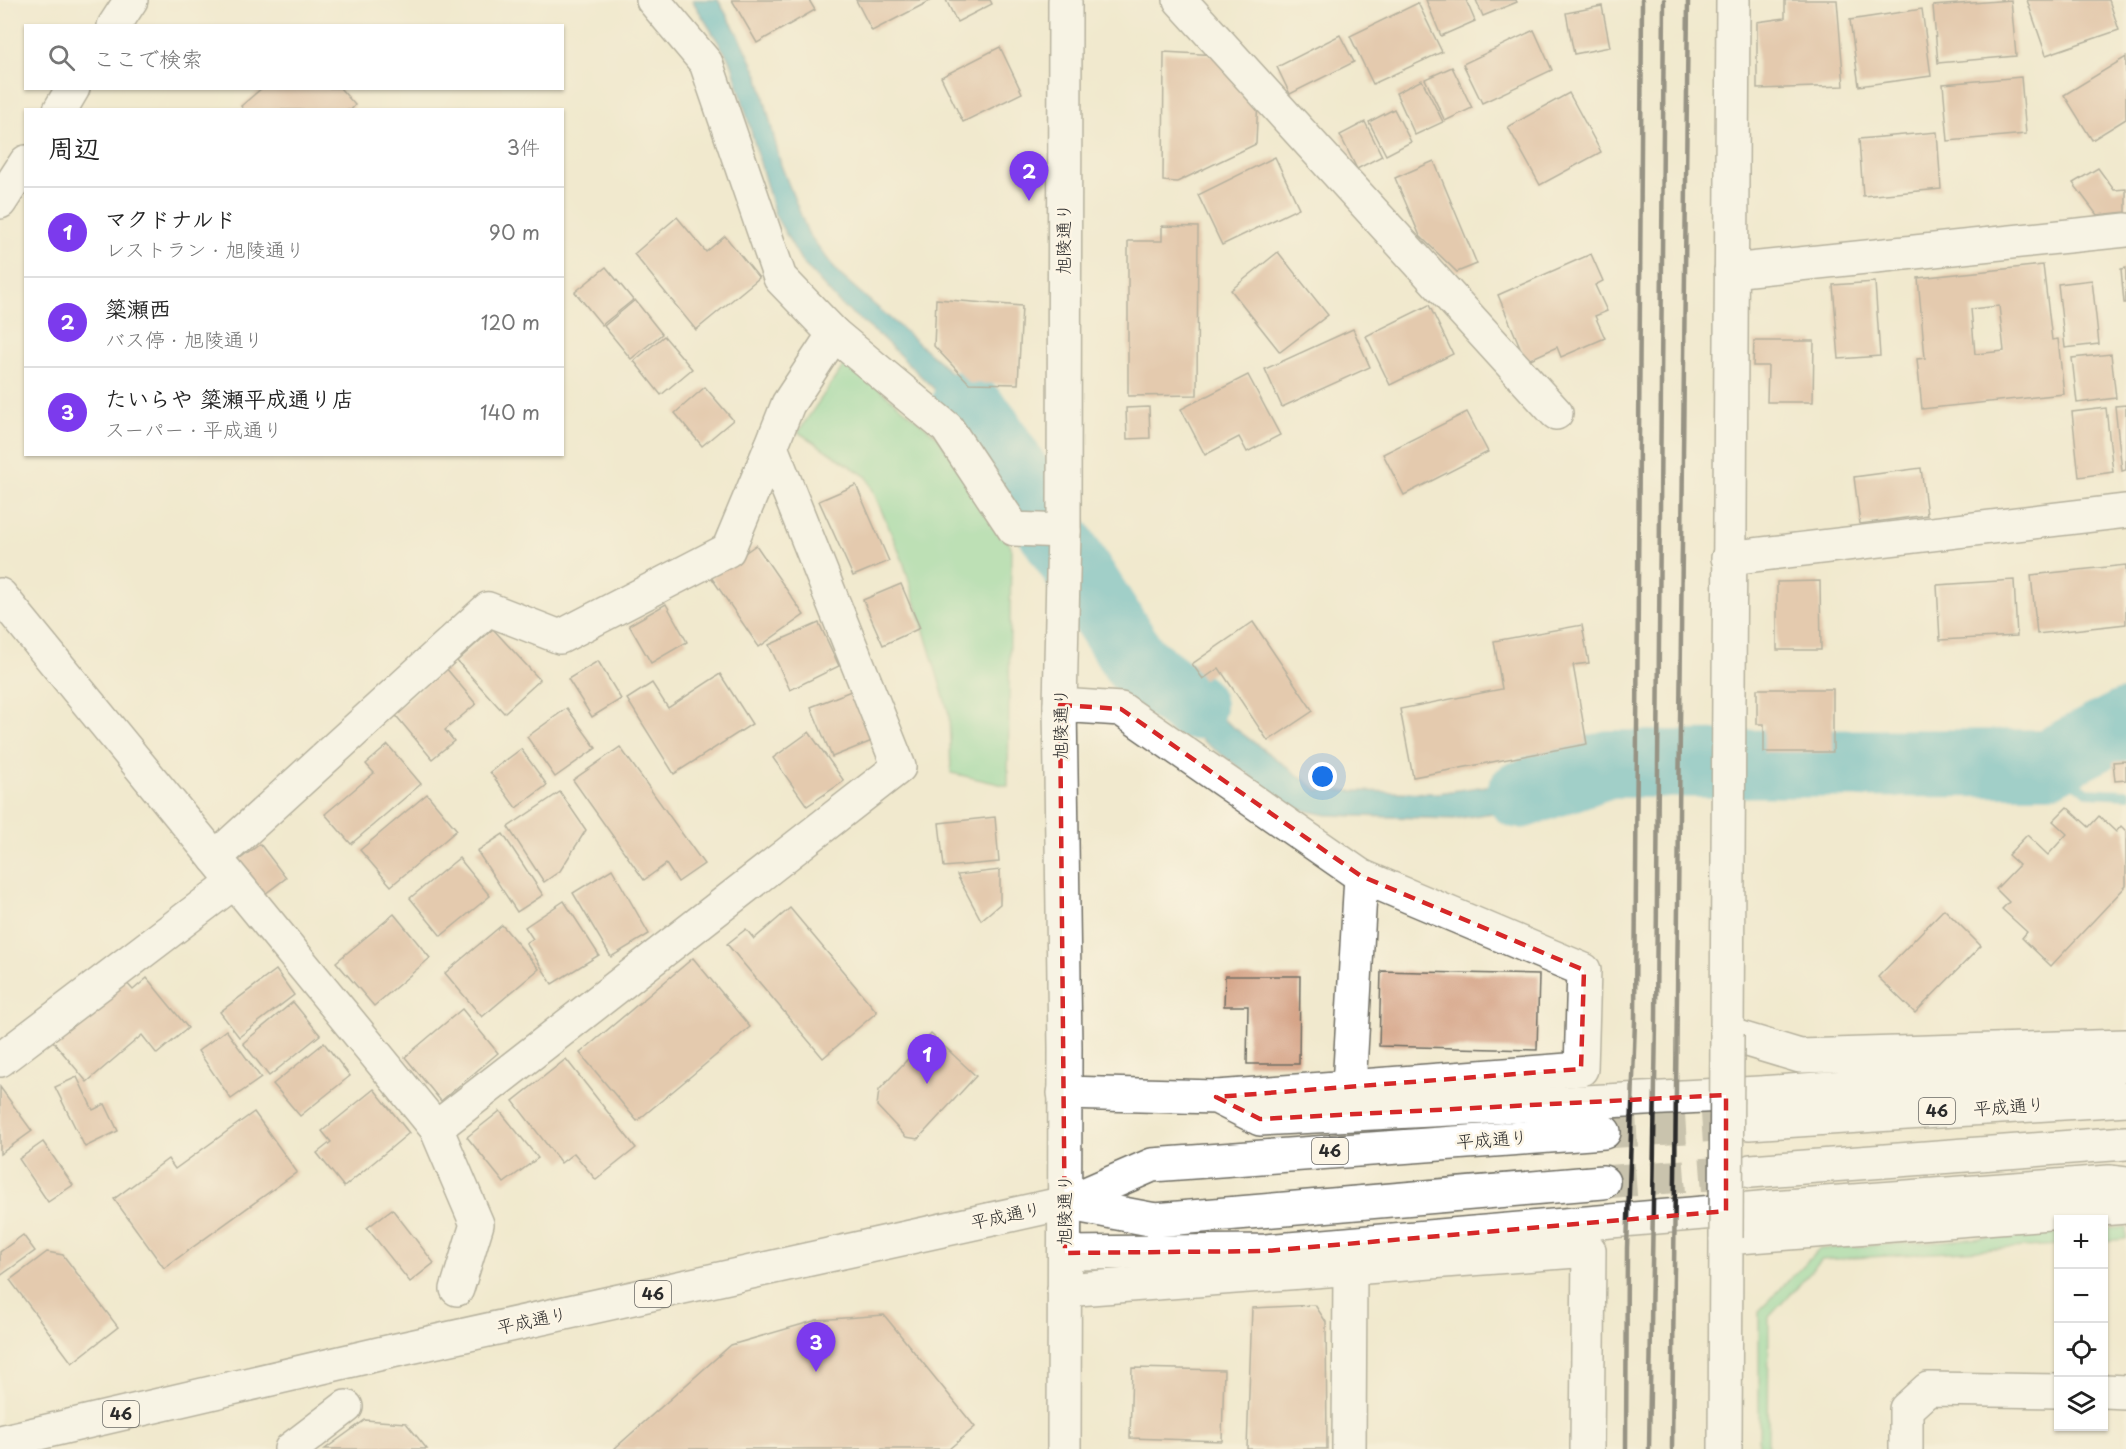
<!DOCTYPE html>
<html lang="ja">
<meta charset="utf-8">
<style>
:root{--surface:#fff;--page:#f2f2f2;--text:#222;--muted:#767676;--line:#e0e0e0;--accent:#7c3aed}
body{margin:0;font-family:"Playpen Sans","Klee One",sans-serif;background:var(--page);color:var(--text)}
.controls{position:absolute;right:18px;bottom:18px;display:grid;overflow:hidden;border-radius:0px;box-shadow:0 2px 4px #0004}
.controls button{width:54px;height:54px;display:grid;place-items:center;padding:0;border:0;border-bottom:2px solid var(--line);background:var(--surface);color:var(--text);font:30px sans-serif}
.you{position:absolute;left:1323px;top:777px;width:21px;height:21px;margin:-15px;border:4px solid #fff;border-radius:50%;background:#1a73e8;box-shadow:0 0 0 9px #1a73e833}
.badge{display:grid;place-items:center;width:39px;height:39px;border-radius:50%;background:var(--accent);color:#fff;font-size:20px;font-weight:700}
.pin{position:absolute;translate:-50% -50px;filter:drop-shadow(0 2px 3px #0008)}
.pin::after{content:'';position:absolute;top:32px;width:21px;height:18px;background:inherit;clip-path:polygon(0 0,100% 0,50% 100%)}
.list{margin:0;padding:0;list-style:none}
h2{display:flex;justify-content:space-between;align-items:center;height:78px;margin:0;padding:0 24px;font-size:26px}
h2 small{font-size:20px;font-weight:400;color:var(--muted)}
.list li{display:grid;grid-template-columns:39px 1fr auto;gap:18px;align-items:center;box-sizing:border-box;height:90px;padding:0 24px;border-top:2px solid var(--line)}
.list b{display:block;font-size:22px;white-space:nowrap}
.list p{margin:0;font-size:20px;white-space:nowrap;color:var(--muted)}
.list em{font-size:20px;font-style:normal;color:var(--muted)}
.icon{flex:none;width:33px;height:33px;fill:none;stroke:currentColor;stroke-width:2;stroke-linecap:round;stroke-linejoin:round}
.map{position:relative;flex:none;width:2126px;height:1449px;overflow:hidden}
.search{position:absolute;background:var(--surface);box-shadow:0 2px 4px #0004;left:24px;top:24px;width:540px;height:66px;display:flex;align-items:center;gap:15px;box-sizing:border-box;padding:0 21px;border-radius:0px;color:var(--muted);font-size:22px}
.panel{position:absolute;background:var(--surface);box-shadow:0 2px 4px #0004;left:24px;top:108px;width:540px;height:348px;border-radius:0px}
.map>svg:first-child{display:block}
.green{fill:#7ed498;stroke:#548062;stroke-width:1.5}
.water{fill:#43afc1;stroke:#376d76;stroke-width:1.5}
.lines{fill:none;stroke-linecap:round;stroke-linejoin:round}
.stream{stroke:#43afc1;stroke-width:10}
.river{stroke:#43afc1;stroke-width:68}
.building{fill:#d5a488;fill-rule:evenodd}
.major-tunnel{stroke:#c9c3ad;stroke-width:33;stroke-dasharray:33 16;stroke-linecap:butt}
.minor-casing{stroke:#706e64;stroke-width:36}
.major-casing{stroke:#706e64;stroke-width:36}
.minor{stroke:#fff;stroke-width:33}
.major{stroke:#fff;stroke-width:33}
.rail{stroke:#2b2b2b;stroke-width:4.5}
.minor-bridge-casing{stroke:#706e64;stroke-width:36;stroke-linecap:butt}
.minor-bridge{stroke:#fff;stroke-width:33}
.marked{fill:none;stroke:#d62828;stroke-width:4.5;stroke-dasharray:12 8;stroke-linejoin:round}
.labels{text-anchor:middle;stroke-width:5;stroke-linejoin:round;paint-order:stroke}
.shield{fill:#fcf5e5;stroke:#6a6863;stroke-width:1.5}
.shield-label{font-size:16px;font-weight:bold;fill:#2b2b2b}
.street-label{font-size:18px;fill:#2b2b2b;stroke:#fcf5e5}
</style>
<div class="map">
<svg width="2126" height="1449" viewBox="0 0 2126 1449">
<rect width="100%" height="100%" fill="#fcf5e5"/>
<filter id="ink" filterUnits="userSpaceOnUse"><feTurbulence type="fractalNoise" baseFrequency=".0167" numOctaves="2"/><feDisplacementMap in="SourceGraphic" scale="12" xChannelSelector="R" yChannelSelector="G"/><feConvolveMatrix kernelMatrix="1 2 1 2 8 2 1 2 1" color-interpolation-filters="sRGB"/></filter>
<filter id="wash" filterUnits="userSpaceOnUse"><feTurbulence type="fractalNoise" baseFrequency=".008" numOctaves="4" result="noise"/><feDisplacementMap in="SourceGraphic" scale="24" xChannelSelector="R" yChannelSelector="G"/><feGaussianBlur stdDeviation="1.35" result="paint"/><feColorMatrix in="noise" values="0 0 0 0 0 0 0 0 0 0 0 0 0 0 0 0 0 1.4 0 .05"/><feComposite in="paint" operator="in"/></filter>
<g filter="url(#wash)">
<rect width="100%" height="100%" fill="#f1e9ce"/>
<g class="green">
<polygon points="846,362 938,437 1011,546 1008,786 951,773 949,714 903,561 867,477 798,432"/>
<polygon points="2126,1227 2126,1239 2104,1241 2104,1229"/>
<polygon points="2058,1233 2058,1245 1822,1260 1769,1317 1768,1449 1759,1449 1759,1311 1819,1249"/>
</g>
<g class="water">
<polygon points="692,0 718,0 742,41 759,77 781,165 808,233 838,273 940,362 991,415 1019,454 1019,495 975,429 880,336 840,304 802,262 775,215 732,64"/>
<polygon points="1125,612 1162,674 1318,790 1437,793 1500,784 1576,761 1609,755 1609,786 1531,807 1454,819 1327,815 1294,808 1203,741 1125,667"/>
</g>
<g class="lines">
<polyline class="stream" points="2048,763 2087,792 2126,794"/>
<g class="river">
<polyline points="965,404 984,423 1136,663 1192,706"/>
<polyline points="1520,795 1609,764 2048,763 2126,723"/>
</g>
</g>
<g id="blocks">
<g class="building">
<polygon points="732,0 809,0 815,10 757,43"/>
<polygon points="856,0 932,0 872,31"/>
<polygon points="946,0 990,0 992,4 957,22"/>
<polygon points="1426,0 1466,0 1475,21 1441,36"/>
<polygon points="1476,0 1516,0 1517,2 1483,16"/>
<polygon points="1785,0 1837,0 1844,86 1757,89 1757,22 1785,18"/>
<polygon points="2011,0 2016,56 1938,63 1933,6"/>
<polygon points="2027,0 2109,0 2119,30 2046,55"/>
<polygon points="1418,3 1442,52 1373,84 1350,36"/>
<polygon points="1602,6 1610,47 1574,54 1566,13"/>
<polygon points="1922,9 1931,76 1859,86 1850,20"/>
<polygon points="1534,30 1552,70 1482,103 1463,64"/>
<polygon points="1340,35 1354,62 1290,94 1277,67"/>
<polygon points="1000,47 1022,93 963,122 941,77"/>
<polygon points="1164,52 1218,55 1258,96 1256,144 1177,182 1163,181"/>
<polygon points="2126,57 2126,119 2092,140 2064,95"/>
<polygon points="1452,67 1472,108 1445,121 1425,79"/>
<polygon points="2021,77 2026,134 1948,141 1943,84"/>
<polygon points="1422,80 1443,122 1415,135 1396,93"/>
<polygon points="262,88 340,88 355,105 351,110 244,110 241,106"/>
<polygon points="1569,93 1601,152 1540,185 1508,127"/>
<polygon points="1394,109 1411,142 1386,155 1369,122"/>
<polygon points="1365,122 1382,156 1357,169 1340,135"/>
<polygon points="1937,132 1941,189 1863,196 1859,139"/>
<polygon points="1275,157 1299,208 1222,245 1198,195"/>
<polygon points="1434,161 1477,264 1457,272 1420,236 1395,178"/>
<polygon points="2098,168 2114,190 2126,189 2126,212 2097,215 2073,183"/>
<polygon points="677,217 706,252 725,236 759,278 696,330 634,254"/>
<polygon points="1162,226 1198,227 1197,395 1128,396 1128,241 1162,241"/>
<polygon points="1278,252 1328,315 1280,352 1231,290"/>
<polygon points="1591,254 1603,281 1595,285 1607,311 1595,316 1605,338 1561,357 1557,347 1526,361 1498,295"/>
<path d="M2043,265L2052,340L2058,339L2064,394L1922,409L1917,359L1925,358L1918,278ZM1999,306L2004,351L1975,354L1971,309Z"/>
<polygon points="606,267 633,300 602,325 575,292"/>
<polygon points="2126,268 2126,303 2124,303 2121,269"/>
<polygon points="2092,280 2099,344 2065,348 2058,284"/>
<polygon points="1875,282 1880,356 1839,359 1833,285"/>
<polygon points="936,299 1022,306 1018,384 969,383 934,346"/>
<polygon points="635,300 662,334 631,359 604,326"/>
<polygon points="1429,305 1453,354 1390,385 1366,336"/>
<polygon points="1353,329 1370,367 1282,407 1265,369"/>
<polygon points="664,336 692,369 661,395 634,361"/>
<polygon points="1754,341 1814,341 1813,402 1767,402 1768,366 1753,366"/>
<polygon points="2111,354 2116,398 2077,403 2072,358"/>
<polygon points="1248,375 1280,435 1247,452 1239,437 1205,455 1181,409"/>
<polygon points="705,387 733,420 702,446 675,413"/>
<polygon points="2126,405 2126,470 2122,471 2115,406"/>
<polygon points="1149,407 1150,438 1127,439 1126,408"/>
<polygon points="2106,408 2113,472 2079,477 2072,412"/>
<polygon points="1467,412 1488,452 1404,495 1383,454"/>
<polygon points="1921,468 1927,515 1860,524 1854,477"/>
<polygon points="856,485 889,561 853,576 819,501"/>
<polygon points="756,545 804,615 759,647 711,577"/>
<polygon points="2126,565 2126,624 2037,634 2031,575"/>
<polygon points="2014,580 2017,636 1940,640 1937,585"/>
<polygon points="1820,581 1821,650 1777,650 1777,582"/>
<polygon points="901,584 920,628 883,645 863,600"/>
<polygon points="666,604 687,642 651,663 629,625"/>
<polygon points="1253,622 1313,711 1268,741 1219,668 1203,679 1192,664"/>
<polygon points="819,623 839,666 790,690 769,645"/>
<polygon points="1582,625 1589,663 1573,665 1587,744 1413,777 1400,709 1502,689 1494,641"/>
<polygon points="493,629 540,680 504,713 457,661"/>
<polygon points="598,661 621,699 592,717 568,679"/>
<polygon points="446,668 476,704 445,730 454,741 432,759 393,712"/>
<polygon points="720,674 752,724 674,774 627,699 652,683 668,708"/>
<polygon points="856,689 877,739 832,757 811,707"/>
<polygon points="1757,689 1833,689 1833,752 1764,752 1764,724 1757,724"/>
<polygon points="567,708 596,748 555,777 527,737"/>
<polygon points="809,732 844,781 807,806 773,758"/>
<polygon points="388,745 421,784 351,844 325,814 374,773 366,764"/>
<polygon points="620,747 704,864 678,882 666,864 644,880 573,780"/>
<polygon points="521,749 547,785 516,808 490,772"/>
<polygon points="2126,761 2126,780 2115,781 2113,762"/>
<polygon points="560,792 586,830 560,871 544,882 508,827"/>
<polygon points="427,794 457,830 391,886 360,850"/>
<polygon points="2067,807 2089,827 2099,816 2116,832 2121,826 2126,831 2126,886 2051,966 2022,938 2027,932 2002,909 2009,902 1996,889 2019,865 2008,855 2027,835 2048,855 2067,834 2053,821"/>
<polygon points="995,817 999,862 944,867 939,823"/>
<polygon points="503,834 543,895 517,912 477,851"/>
<polygon points="260,844 286,878 261,897 235,863"/>
<polygon points="459,858 490,896 441,936 410,898"/>
<polygon points="612,869 649,934 611,957 573,893"/>
<polygon points="1000,870 1000,904 981,920 957,875"/>
<polygon points="564,901 599,955 552,984 526,943 533,939 525,927"/>
<polygon points="790,908 877,1012 823,1058 727,944 746,929 754,939"/>
<polygon points="1944,909 1981,946 1915,1013 1878,977"/>
<polygon points="394,914 430,958 374,1006 336,962"/>
<polygon points="502,925 539,969 482,1017 445,973"/>
<polygon points="693,958 750,1027 637,1121 580,1053"/>
<polygon points="276,970 294,995 239,1037 220,1012"/>
<polygon points="1381,971 1539,975 1537,1050 1379,1046"/>
<polygon points="1225,976 1300,976 1299,1064 1247,1064 1248,1006 1224,1006"/>
<polygon points="147,978 188,1028 157,1054 142,1035 87,1082 52,1040 124,980 133,990"/>
<polygon points="293,1002 320,1035 269,1076 243,1043"/>
<polygon points="462,1009 498,1053 441,1101 405,1057"/>
<polygon points="226,1030 261,1078 231,1099 198,1051"/>
<polygon points="931,1034 976,1076 918,1139 906,1137 877,1106 879,1090"/>
<polygon points="324,1043 350,1076 300,1116 273,1084"/>
<polygon points="566,1059 636,1148 596,1180 574,1153 561,1163 513,1101"/>
<polygon points="77,1077 93,1110 105,1104 118,1131 85,1147 55,1087"/>
<polygon points="0,1087 32,1131 0,1154"/>
<polygon points="374,1089 409,1133 344,1187 317,1153 331,1142 322,1131"/>
<polygon points="500,1111 538,1158 504,1183 467,1137"/>
<polygon points="254,1112 297,1172 164,1268 114,1199 168,1159 175,1169"/>
<polygon points="43,1142 73,1185 48,1202 19,1159"/>
<polygon points="392,1209 434,1263 410,1282 367,1228"/>
<polygon points="23,1235 35,1251 0,1276 0,1252"/>
<polygon points="47,1252 63,1255 118,1327 72,1363 10,1280"/>
<polygon points="1315,1305 1326,1322 1327,1449 1247,1449 1252,1308"/>
<polygon points="884,1315 975,1427 949,1449 614,1449 731,1345 817,1320"/>
<polygon points="1132,1368 1224,1370 1222,1441 1130,1438"/>
<polygon points="365,1420 406,1423 427,1449 325,1449"/>
</g>
</g>
</g>
<g filter="url(#ink)">
<use href="#blocks" fill-opacity="0" stroke="#706e64" stroke-width="1.5"/>
<g class="lines">
<g class="major-tunnel">
<polyline points="1604,1132 1749,1123"/>
<polyline points="1603,1182 1751,1171"/>
</g>
<defs>
<g id="minor">
<polyline points="1180,0 1556,413"/>
<polyline points="1733,0 1727,1034 1800,1056 2126,1046"/>
<polyline points="114,26 131,0"/>
<polyline points="60,110 73,88"/>
<polyline points="0,202 26,162"/>
<polyline points="1731,271 2126,230"/>
<polyline points="834,334 947,428 1014,529 1064,531"/>
<polyline points="1728,558 2126,511"/>
<polyline points="0,595 436,1128 477,1224 457,1289"/>
<polyline points="1060,705 1121,709 1361,876 1584,970 1581,1069 1217,1097"/>
<polyline points="215,858 488,609 560,637 728,550 771,447"/>
<polyline points="0,1060 234,882"/>
<polyline points="1349,1087 1361,876"/>
<polyline points="1064,1093 1216,1097 1260,1119 1760,1093 2116,1068 2123,1064"/>
<polyline points="436,1128 899,767 771,447 788,404 834,334 780,278 706,63 653,0"/>
<polyline points="1065,1253 1266,1251 1772,1207 2109,1182 2126,1184"/>
<polyline points="1064,1290 1589,1250 1587,1449"/>
<polyline points="2104,1391 2126,1392"/>
<polyline points="291,1449 346,1407"/>
<polyline points="1064,1449 1065,1048 1060,705 1064,531 1065,0"/>
<polyline points="1349,1449 1350,1268"/>
<polyline points="1725,1449 1726,1238 2126,1207"/>
<polyline points="1906,1449 1906,1409 1928,1389 2058,1391"/>
</g>
<g id="major">
<polyline points="1749,1123 2126,1099"/>
<polyline points="1751,1171 2126,1143"/>
<polyline points="1065,1203 1155,1220 1603,1182"/>
<polyline points="0,1442 383,1353 1065,1203 1152,1165 1604,1132"/>
</g>
</defs>
<use href="#minor" class="minor-casing"/>
<use href="#major" class="major-casing"/>
<use href="#minor" class="minor"/>
<use href="#major" class="major"/>
<g class="rail">
<polyline points="1626,1449 1627,1248 1635,1021 1642,0"/>
<polyline points="1649,1449 1656,1020 1664,0"/>
<polyline points="1672,1449 1688,0"/>
</g>
<defs>
<polyline id="minor-bridge" points="1726,1238 1727,1034"/>
</defs>
<use href="#minor-bridge" class="minor-bridge-casing"/>
<use href="#minor-bridge" class="minor-bridge"/>
</g>
</g>
<path d="M0 0H2126V1449H0ZM1060,705L1121,709L1361,876L1584,970L1581,1069L1216,1097L1260,1119L1726,1095V1211L1266,1251L1065,1253Z" fill="#f1e9ce" fill-opacity=".55" fill-rule="evenodd"/>
<path class="marked" d="M1060,705L1121,709L1361,876L1584,970L1581,1069L1216,1097L1260,1119L1726,1095V1211L1266,1251L1065,1253Z"/>
<g class="labels">
<g class="shield">
<rect x="1919" y="1098" width="36" height="26" rx="4.5"/>
<rect x="1312" y="1138" width="36" height="26" rx="4.5"/>
<rect x="635" y="1281" width="36" height="26" rx="4.5"/>
<rect x="103" y="1401" width="36" height="26" rx="4.5"/>
</g>
<g class="shield-label">
<text x="1937" y="1117">46</text>
<text x="1330" y="1157">46</text>
<text x="653" y="1300">46</text>
<text x="121" y="1420">46</text>
</g>
<g class="street-label">
<text transform="translate(1064 239) rotate(-90)" y="6">旭陵通り</text>
<text transform="translate(1061 724) rotate(-90)" y="6">旭陵通り</text>
<text transform="translate(2009 1107) rotate(-4)" y="6">平成通り</text>
<text transform="translate(1492 1140) rotate(-4)" y="6">平成通り</text>
<text transform="translate(1065 1210) rotate(-90)" y="6">旭陵通り</text>
<text transform="translate(1006 1216) rotate(-12)" y="6">平成通り</text>
<text transform="translate(532 1321) rotate(-12)" y="6">平成通り</text>
</g>
</g>
</svg>
<div class="controls">
<button>+</button>
<button>−</button>
<button><svg class="icon" aria-label="locate" viewBox="0 0 24 24"><circle cx="12" cy="12" r="6"/><path d="M12 2v4M12 18v4M2 12h4M18 12h4"/></svg></button>
<button><svg class="icon" aria-label="layers" viewBox="0 0 24 24"><path d="M12 4l9 5-9 5-9-5zM3 14l9 5 9-5"/></svg></button>
</div>
<div class="you"></div>
<div class="pin badge" style="left:927px;top:1084px">1</div>
<div class="pin badge" style="left:1029px;top:201px">2</div>
<div class="pin badge" style="left:816px;top:1372px">3</div>
<div class="search"><svg class="icon" aria-label="search" viewBox="0 0 24 24"><circle cx="10" cy="10" r="6"/><path d="M15 15l6 6"/></svg>ここで検索</div>
<section class="panel">
<h2>周辺<small>3件</small></h2>
<ul class="list">
<li><span class="badge">1</span><div><b>マクドナルド</b><p>レストラン · 旭陵通り</p></div><em>90 m</em></li>
<li><span class="badge">2</span><div><b>簗瀬西</b><p>バス停 · 旭陵通り</p></div><em>120 m</em></li>
<li><span class="badge">3</span><div><b>たいらや 簗瀬平成通り店</b><p>スーパー · 平成通り</p></div><em>140 m</em></li>
</ul>
</section>
</div>
